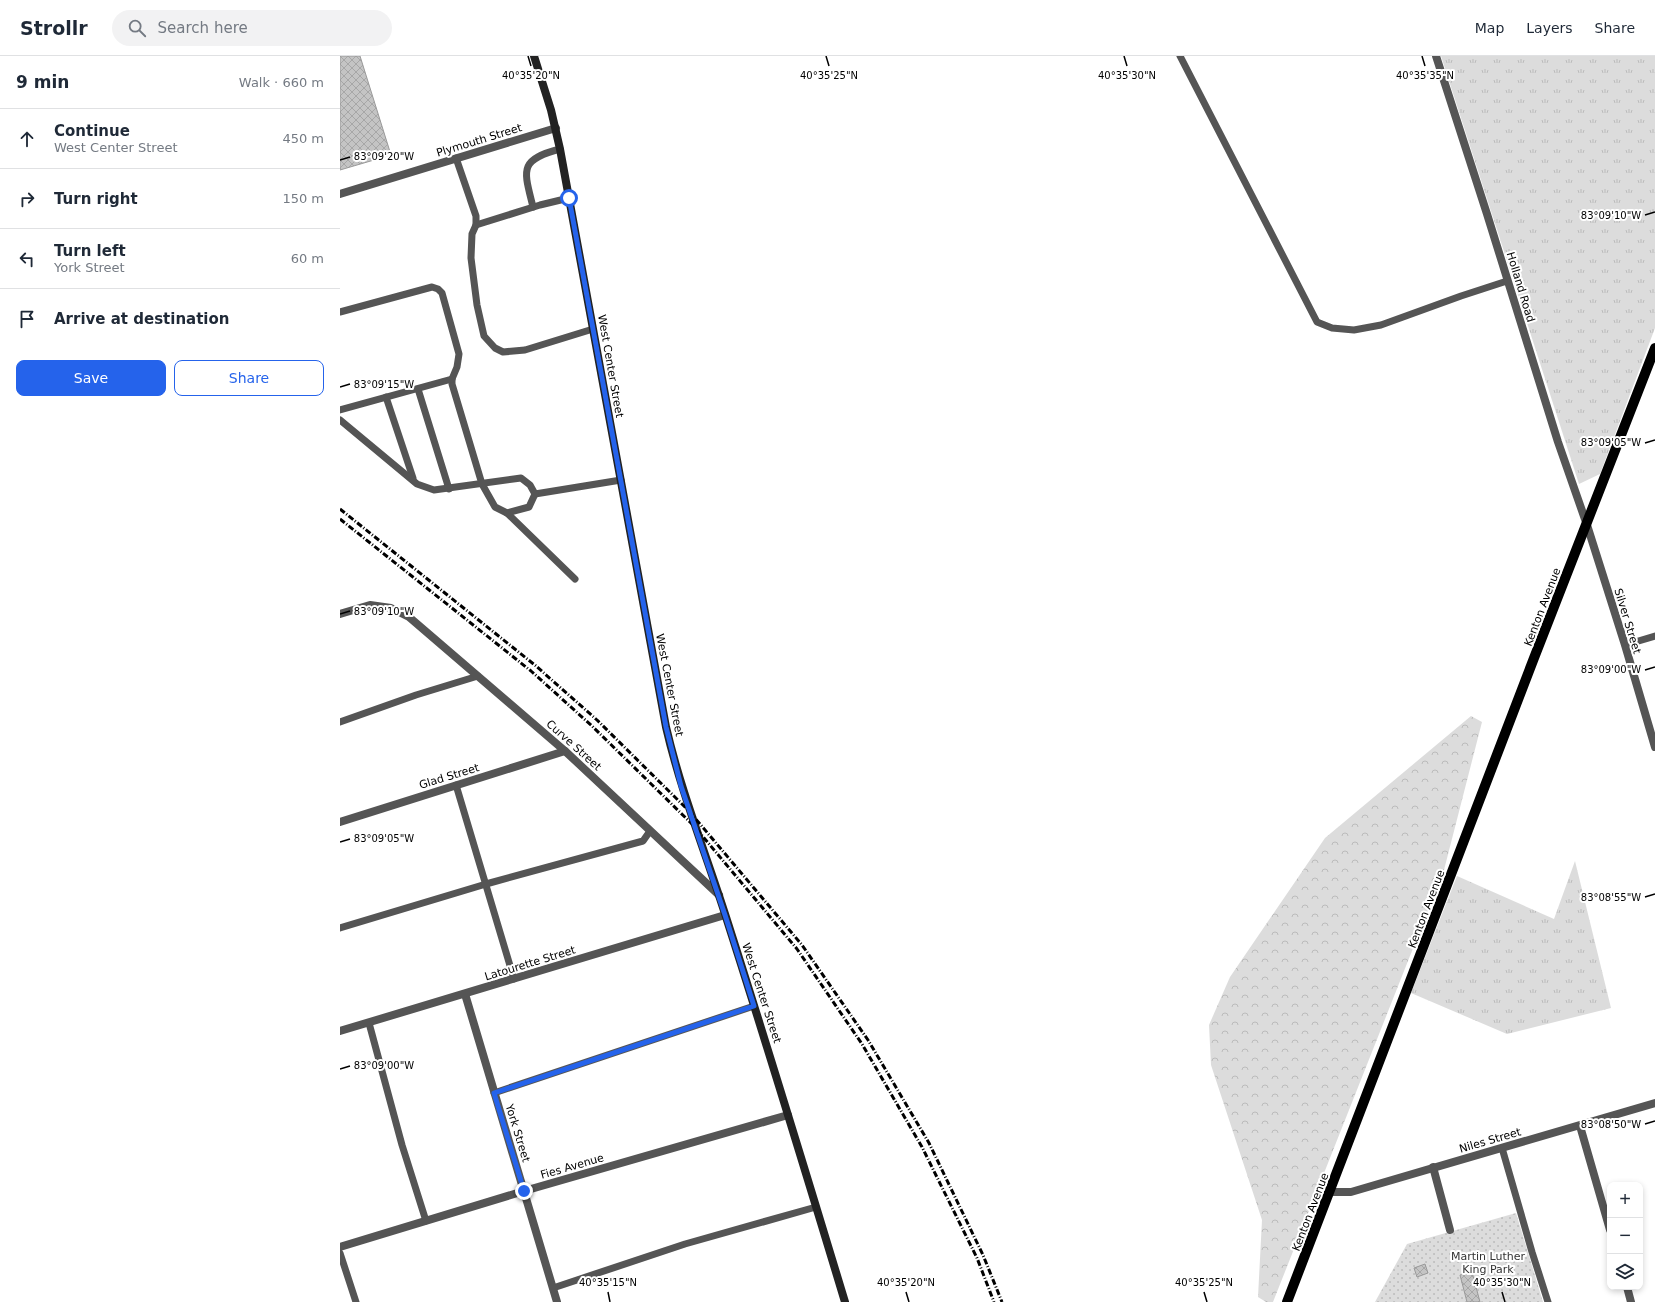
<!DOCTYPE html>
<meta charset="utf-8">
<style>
:root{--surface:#fff;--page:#f2f2f3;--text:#1f2937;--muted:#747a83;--line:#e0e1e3;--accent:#2563eb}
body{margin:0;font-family:"DejaVu Sans",sans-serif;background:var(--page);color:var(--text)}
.controls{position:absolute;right:12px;bottom:12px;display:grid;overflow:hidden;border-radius:8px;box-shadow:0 2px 6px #0003}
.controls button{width:36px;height:36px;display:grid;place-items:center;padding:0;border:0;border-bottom:1px solid var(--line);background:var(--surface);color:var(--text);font:20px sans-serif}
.stop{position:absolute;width:12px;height:12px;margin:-9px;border:3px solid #2563eb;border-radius:50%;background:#fff}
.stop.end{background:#2563eb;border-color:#fff;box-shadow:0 1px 4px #0008}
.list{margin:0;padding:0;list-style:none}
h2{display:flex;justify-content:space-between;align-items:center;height:52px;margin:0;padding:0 16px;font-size:17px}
h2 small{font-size:13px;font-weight:400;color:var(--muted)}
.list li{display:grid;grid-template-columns:26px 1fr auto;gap:12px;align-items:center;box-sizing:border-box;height:60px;padding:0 16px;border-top:1px solid var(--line)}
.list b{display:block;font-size:15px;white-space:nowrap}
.list p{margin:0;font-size:13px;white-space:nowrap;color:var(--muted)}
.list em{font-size:13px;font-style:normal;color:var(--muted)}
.actions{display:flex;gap:8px;padding:12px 16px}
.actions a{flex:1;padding:9px 0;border:1px solid var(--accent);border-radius:8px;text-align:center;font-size:14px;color:var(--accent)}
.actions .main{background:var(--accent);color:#fff}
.icon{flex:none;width:22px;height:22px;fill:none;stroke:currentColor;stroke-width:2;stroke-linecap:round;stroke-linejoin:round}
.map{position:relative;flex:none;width:1315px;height:1246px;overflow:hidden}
header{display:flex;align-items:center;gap:24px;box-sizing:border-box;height:56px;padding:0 20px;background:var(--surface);border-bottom:1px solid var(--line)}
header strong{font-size:19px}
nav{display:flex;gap:22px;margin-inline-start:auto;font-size:14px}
.search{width:280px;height:36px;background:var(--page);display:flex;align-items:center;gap:10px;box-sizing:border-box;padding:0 14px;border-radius:22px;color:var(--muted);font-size:15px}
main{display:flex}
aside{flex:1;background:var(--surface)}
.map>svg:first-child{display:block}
.grass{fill:url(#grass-tufts)}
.forest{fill:url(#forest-crowns)}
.park{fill:url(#park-dots)}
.building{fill:url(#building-cross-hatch);stroke:#999}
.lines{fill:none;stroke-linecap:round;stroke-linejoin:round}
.service{stroke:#555;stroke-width:7}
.minor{stroke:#555;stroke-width:8}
.secondary{stroke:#222;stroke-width:8}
.primary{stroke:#000;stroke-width:10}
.rail{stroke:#000;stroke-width:3;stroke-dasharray:6 2 1 2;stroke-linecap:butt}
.route{stroke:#2563eb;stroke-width:5}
.ticks{fill:none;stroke:#000;stroke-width:1.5}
.labels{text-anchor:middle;stroke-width:4;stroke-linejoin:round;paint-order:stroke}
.street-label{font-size:11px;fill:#000;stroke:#fff}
.park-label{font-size:11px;fill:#333;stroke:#fff}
.ticks-label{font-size:10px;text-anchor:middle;fill:#000;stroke:#fff;stroke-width:4;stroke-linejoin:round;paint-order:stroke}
</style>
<header>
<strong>Strollr</strong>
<div class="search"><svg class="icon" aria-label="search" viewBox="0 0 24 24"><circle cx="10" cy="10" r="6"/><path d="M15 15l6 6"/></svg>Search here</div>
<nav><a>Map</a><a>Layers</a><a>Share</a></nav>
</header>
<main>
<aside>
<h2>9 min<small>Walk · 660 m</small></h2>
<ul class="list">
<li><svg class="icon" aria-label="ahead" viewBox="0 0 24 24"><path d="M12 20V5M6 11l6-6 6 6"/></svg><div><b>Continue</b><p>West Center Street</p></div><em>450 m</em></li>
<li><svg class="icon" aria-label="right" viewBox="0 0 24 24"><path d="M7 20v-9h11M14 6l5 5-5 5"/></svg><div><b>Turn right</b></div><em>150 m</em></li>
<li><svg class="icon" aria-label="left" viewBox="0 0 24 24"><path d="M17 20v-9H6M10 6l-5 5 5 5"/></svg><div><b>Turn left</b><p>York Street</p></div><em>60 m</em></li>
<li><svg class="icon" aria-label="arrive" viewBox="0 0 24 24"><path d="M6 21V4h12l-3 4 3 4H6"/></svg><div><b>Arrive at destination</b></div></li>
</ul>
<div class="actions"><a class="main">Save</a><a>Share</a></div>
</aside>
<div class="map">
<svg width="1315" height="1246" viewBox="0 0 1315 1246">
<defs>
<pattern id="grass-tufts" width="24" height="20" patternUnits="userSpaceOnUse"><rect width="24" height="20" fill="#dcdcdc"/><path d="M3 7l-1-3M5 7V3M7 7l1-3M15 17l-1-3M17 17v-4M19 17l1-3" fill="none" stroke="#bbb"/></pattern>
<pattern id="forest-crowns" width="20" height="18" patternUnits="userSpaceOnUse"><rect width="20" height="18" fill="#dcdcdc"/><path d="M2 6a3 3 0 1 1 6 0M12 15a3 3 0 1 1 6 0" fill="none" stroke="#bbb"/></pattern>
<pattern id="park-dots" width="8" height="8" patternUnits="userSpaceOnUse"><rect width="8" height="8" fill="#dcdcdc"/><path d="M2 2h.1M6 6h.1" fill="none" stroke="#bbb" stroke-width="1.8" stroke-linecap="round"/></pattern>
<pattern id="building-cross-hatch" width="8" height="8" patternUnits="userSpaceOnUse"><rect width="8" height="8" fill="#c4c4c4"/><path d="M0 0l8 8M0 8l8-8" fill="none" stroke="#a7a7a7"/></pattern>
</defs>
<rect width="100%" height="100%" fill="#fff"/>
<g class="grass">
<polygon points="1101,0 1315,0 1315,272 1260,418 1239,428"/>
<polygon points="1235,805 1271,952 1167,978 1071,937 1117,820 1214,863"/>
</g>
<polygon class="forest" points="1131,660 1142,666 1104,814 933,1246 926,1246 918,1241 922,1164 871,1009 869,969 890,921 985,782"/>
<polygon class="park" points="1176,1157 1203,1246 1035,1246 1067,1188"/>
<g class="building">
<polygon points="0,0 20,0 51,99 0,114"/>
<polygon points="1085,1208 1088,1217 1077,1221 1074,1212"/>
<polygon points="1132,1216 1140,1246 1127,1246 1120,1219"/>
</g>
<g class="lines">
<g class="service">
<polyline points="840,0 977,266 992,272 1014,274 1041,269 1121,240 1167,225"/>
<polyline points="116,102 136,160 136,169 132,178 131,202 137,249 144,280 155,292 163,296 185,294 253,273"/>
<path d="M193,151C184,114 178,104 220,93"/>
<polyline points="136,169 200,149 229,142"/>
<polyline points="0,256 92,231 98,233 102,237 119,298 117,311 112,323 112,328 142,428 155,451 167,457 235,523"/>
<polyline points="78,333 109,433"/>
<polyline points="46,341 73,422 73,424"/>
<polyline points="0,354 112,323"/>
<polyline points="0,364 77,428 94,434 181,422 190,429 195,438 281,424"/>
<polyline points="167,457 189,451 195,438"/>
<polyline points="1285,589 1315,580"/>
<polyline points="0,666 76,639 138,620"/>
<polyline points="116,729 174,923"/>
<polyline points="0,872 146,828 303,785 310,775"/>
<polyline points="29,967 62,1089 86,1165"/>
<polyline points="154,1037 414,950"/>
<polyline points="1162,1092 1192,1196 1208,1246"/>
<polyline points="0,1197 16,1246"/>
<polyline points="213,1232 345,1188 476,1151"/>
</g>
<g class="minor">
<polyline points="1096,0 1147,158 1218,386 1247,469 1285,589 1315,691"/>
<polyline points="0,138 216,72"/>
<polyline points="0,558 30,549 51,552 69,561 225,695 379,839"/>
<polyline points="0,766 225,695"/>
<polyline points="125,938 217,1246"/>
<polyline points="0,975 385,859"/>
<polyline points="1240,1070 1270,1174"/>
<polyline points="1093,1111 1110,1174"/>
<polyline points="991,1136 1011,1136 1315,1047"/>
<polyline points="0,1191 184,1135 448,1059"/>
<polyline points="1287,1231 1291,1246"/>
</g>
<path class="secondary" d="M194,0L211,54L220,93L326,671C341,736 366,798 386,861C427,989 466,1117 505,1246"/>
<polyline class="primary" points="947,1246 1194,602 1315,292"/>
<g class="rail">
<polyline points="0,453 196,610 257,664 349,755 462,889 528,984 589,1087 643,1199 662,1246"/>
<polyline points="0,463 191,615 252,670 354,770 457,893 522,988 582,1091 637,1202 654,1246"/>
</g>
</g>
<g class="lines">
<polyline class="route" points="184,1135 154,1037 414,950 385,859 341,730 326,671 229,142"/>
</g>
<path class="ticks" d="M188,0L191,10M486,0L489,10M784,0L787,10M1082,0L1085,10M0,104L10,101M1305,159L1315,156M0,331L10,328M1305,387L1315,384M0,558L10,555M1305,614L1315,611M0,786L10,783M1305,841L1315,838M0,1013L10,1010M1305,1068L1315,1065M268,1236L270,1246M566,1236L569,1246M864,1236L867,1246M1162,1236L1165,1246"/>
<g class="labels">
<g class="street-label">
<text transform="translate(139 84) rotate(-17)" y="4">Plymouth Street</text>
<text transform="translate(1181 231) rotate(73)" y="4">Holland Road</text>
<text transform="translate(271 310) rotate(80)" y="4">West Center Street</text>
<text transform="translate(1202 551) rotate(-69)" y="4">Kenton Avenue</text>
<text transform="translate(1288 565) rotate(73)" y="4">Silver Street</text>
<text transform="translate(330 629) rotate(79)" y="4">West Center Street</text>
<text transform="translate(234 689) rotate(42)" y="4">Curve Street</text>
<text transform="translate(109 720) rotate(-17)" y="4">Glad Street</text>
<text transform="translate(1086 853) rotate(-69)" y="4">Kenton Avenue</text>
<text transform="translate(190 907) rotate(-17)" y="4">Latourette Street</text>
<text transform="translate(422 937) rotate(72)" y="4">West Center Street</text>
<text transform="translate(178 1077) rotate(73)" y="4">York Street</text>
<text transform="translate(1150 1084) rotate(-16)" y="4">Niles Street</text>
<text transform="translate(232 1110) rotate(-16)" y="4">Fies Avenue</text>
<text transform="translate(970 1156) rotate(-69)" y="4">Kenton Avenue</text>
</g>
<g class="park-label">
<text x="1148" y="1204">Martin Luther<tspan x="1148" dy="13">King Park</tspan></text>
</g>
</g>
<g class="ticks-label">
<text x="191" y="23">40°35'20"N</text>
<text x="489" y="23">40°35'25"N</text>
<text x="787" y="23">40°35'30"N</text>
<text x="1085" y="23">40°35'35"N</text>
<text x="44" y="104">83°09'20"W</text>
<text x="1271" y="163">83°09'10"W</text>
<text x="44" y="332">83°09'15"W</text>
<text x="1271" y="390">83°09'05"W</text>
<text x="44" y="559">83°09'10"W</text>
<text x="1271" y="617">83°09'00"W</text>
<text x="44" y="786">83°09'05"W</text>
<text x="1271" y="845">83°08'55"W</text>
<text x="44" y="1013">83°09'00"W</text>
<text x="1271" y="1072">83°08'50"W</text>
<text x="268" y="1230">40°35'15"N</text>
<text x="566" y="1230">40°35'20"N</text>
<text x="864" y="1230">40°35'25"N</text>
<text x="1162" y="1230">40°35'30"N</text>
</g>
</svg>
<div class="controls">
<button>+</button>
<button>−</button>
<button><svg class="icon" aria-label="layers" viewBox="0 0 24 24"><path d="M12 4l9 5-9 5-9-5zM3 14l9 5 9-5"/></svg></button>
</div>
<div class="stop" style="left:229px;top:142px"></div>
<div class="stop end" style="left:184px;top:1135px"></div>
</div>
</main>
